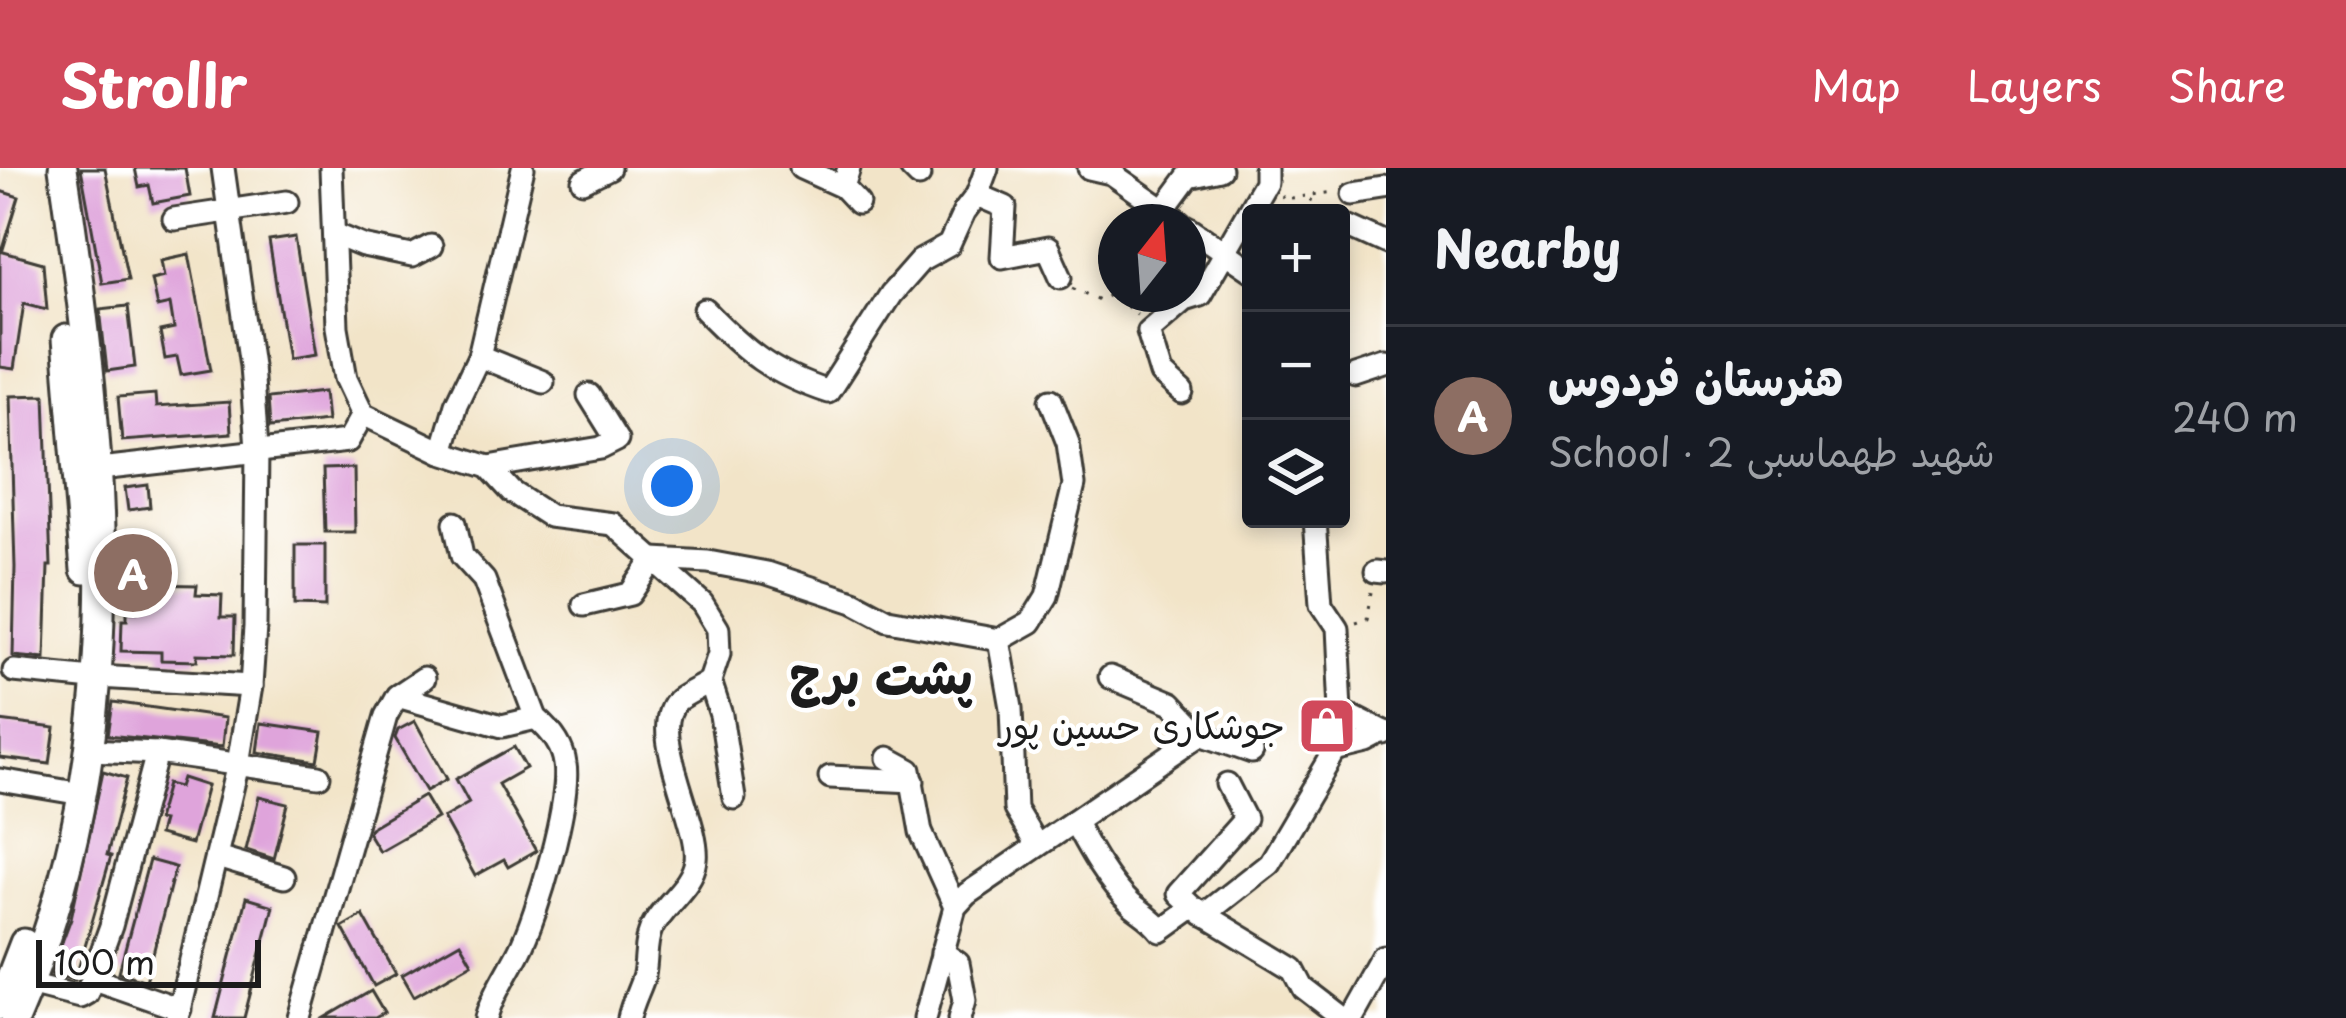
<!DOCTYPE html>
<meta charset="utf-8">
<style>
:root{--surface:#171b24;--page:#242831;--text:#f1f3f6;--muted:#9ea1a6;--line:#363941;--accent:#d1495b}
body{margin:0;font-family:"Playpen Sans","Playpen Sans Arabic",sans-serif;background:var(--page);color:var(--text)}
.controls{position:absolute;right:36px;top:36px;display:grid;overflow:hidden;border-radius:12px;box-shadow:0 6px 18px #0003}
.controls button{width:108px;height:108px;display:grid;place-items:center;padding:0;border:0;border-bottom:3px solid var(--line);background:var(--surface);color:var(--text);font:60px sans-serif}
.compass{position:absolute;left:1098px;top:36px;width:108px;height:108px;border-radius:50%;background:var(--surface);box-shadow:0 6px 18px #0003;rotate:17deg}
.scale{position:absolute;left:36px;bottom:30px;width:225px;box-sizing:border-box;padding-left:12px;border:6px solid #1c1c1c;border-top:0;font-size:33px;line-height:42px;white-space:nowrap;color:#1c1c1c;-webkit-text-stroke:9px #fff;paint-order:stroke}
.you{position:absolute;left:672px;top:318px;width:42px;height:42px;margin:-30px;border:9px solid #fff;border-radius:50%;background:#1a73e8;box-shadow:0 0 0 18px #1a73e833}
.badge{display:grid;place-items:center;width:78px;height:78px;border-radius:50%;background:var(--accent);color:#fff;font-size:39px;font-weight:700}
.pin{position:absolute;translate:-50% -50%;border:6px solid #fff;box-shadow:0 3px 12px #0006}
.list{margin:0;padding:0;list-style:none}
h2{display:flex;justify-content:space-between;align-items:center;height:156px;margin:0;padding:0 48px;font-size:51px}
h2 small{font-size:39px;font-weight:400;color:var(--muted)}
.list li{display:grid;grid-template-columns:78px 1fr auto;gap:36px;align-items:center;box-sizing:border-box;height:180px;padding:0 48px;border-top:3px solid var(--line)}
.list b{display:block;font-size:45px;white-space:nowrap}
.list p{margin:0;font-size:39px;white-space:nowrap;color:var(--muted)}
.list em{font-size:39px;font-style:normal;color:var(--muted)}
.icon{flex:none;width:66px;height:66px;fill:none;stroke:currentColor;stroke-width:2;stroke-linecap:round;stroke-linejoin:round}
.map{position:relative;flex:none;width:1386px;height:850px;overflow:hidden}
header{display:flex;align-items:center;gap:72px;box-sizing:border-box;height:168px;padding:0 60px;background:var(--accent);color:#fff}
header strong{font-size:57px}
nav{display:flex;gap:66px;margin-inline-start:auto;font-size:42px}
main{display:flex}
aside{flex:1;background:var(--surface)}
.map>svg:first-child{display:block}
.building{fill:#dfa4db}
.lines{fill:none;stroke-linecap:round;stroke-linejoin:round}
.minor-casing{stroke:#3c3a36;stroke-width:27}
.major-casing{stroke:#3c3a36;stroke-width:33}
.path{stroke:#3c3a36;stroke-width:3;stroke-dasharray:3 9;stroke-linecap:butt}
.minor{stroke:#fff;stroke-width:21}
.major{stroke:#fff;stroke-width:27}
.labels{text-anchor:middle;stroke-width:9;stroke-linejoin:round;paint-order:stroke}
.poi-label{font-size:36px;fill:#1c1c1c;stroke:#fff;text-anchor:end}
.district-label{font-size:48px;font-weight:bold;fill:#1c1c1c;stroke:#fff}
</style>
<header>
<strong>Strollr</strong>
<nav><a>Map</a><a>Layers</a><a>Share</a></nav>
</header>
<main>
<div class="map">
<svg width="1386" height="850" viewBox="0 0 1386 850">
<rect width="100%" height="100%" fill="#fff"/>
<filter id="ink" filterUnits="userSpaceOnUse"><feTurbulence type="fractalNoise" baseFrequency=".00833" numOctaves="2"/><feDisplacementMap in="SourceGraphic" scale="24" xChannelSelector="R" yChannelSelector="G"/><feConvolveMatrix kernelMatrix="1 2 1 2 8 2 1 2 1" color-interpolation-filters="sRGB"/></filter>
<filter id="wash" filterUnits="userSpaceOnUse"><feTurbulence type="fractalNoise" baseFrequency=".004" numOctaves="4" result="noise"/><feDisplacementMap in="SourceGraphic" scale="48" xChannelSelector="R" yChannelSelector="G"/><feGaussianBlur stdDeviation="2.7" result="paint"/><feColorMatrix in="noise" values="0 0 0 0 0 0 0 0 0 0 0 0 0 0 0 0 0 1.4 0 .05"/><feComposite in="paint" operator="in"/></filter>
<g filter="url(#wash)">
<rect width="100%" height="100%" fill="#f2e4c8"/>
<g id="blocks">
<g class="building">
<polygon points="81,0 105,0 128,111 102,115"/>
<polygon points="135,0 185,0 190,28 153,35 149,17 139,19"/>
<polygon points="0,23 19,29 3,81 0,80"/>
<polygon points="296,69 315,187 288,191 269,73"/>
<polygon points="0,83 43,95 47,141 24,135 14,201 0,199"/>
<polygon points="189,86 211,202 181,207 177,189 165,191 160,164 174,161 170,136 157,139 151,111 164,108 161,92"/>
<polygon points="128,138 135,199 107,203 100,141"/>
<polygon points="324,224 327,253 270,259 268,230"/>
<polygon points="155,226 156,239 229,234 231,265 122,273 118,229"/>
<polygon points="45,227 51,398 48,398 45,491 13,488 15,399 10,228"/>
<polygon points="354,300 355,364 325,364 323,301"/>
<polygon points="148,317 150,339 128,342 125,320"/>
<polygon points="295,377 325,377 325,439 295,438"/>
<polygon points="120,396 147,397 147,416 197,417 196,426 222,427 221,449 235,449 234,487 197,486 197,493 161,492 161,484 121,483 122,452 127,452 127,444 137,444 138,421 119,421"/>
<polygon points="113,534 225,550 222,579 108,567"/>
<polygon points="0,553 55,560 50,596 0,590"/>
<polygon points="415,553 447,611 426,623 395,570 398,562"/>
<polygon points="261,555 323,564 318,593 257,584"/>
<polygon points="514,579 526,600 498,616 536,683 508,699 504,692 475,708 443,650 469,635 456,611"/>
<polygon points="103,603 127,610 107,687 111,688 75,812 50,806 71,750"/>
<polygon points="182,610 207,618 191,676 158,667 162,653 157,652 167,616 179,619"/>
<polygon points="424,628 437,650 379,683 368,665 370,660"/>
<polygon points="259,629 288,636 274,691 246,682"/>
<polygon points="149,692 175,699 146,813 119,804"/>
<polygon points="246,730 273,738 244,850 215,850"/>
<polygon points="363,747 396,806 374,818 342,759"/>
<polygon points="460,774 472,795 414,828 402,807"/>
<polygon points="371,823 384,845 375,850 325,850"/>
</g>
</g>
</g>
<g filter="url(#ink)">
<use href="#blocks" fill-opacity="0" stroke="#3c3a36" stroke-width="3"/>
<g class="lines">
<defs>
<g id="minor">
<path d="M331,0L337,159L346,210L363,246L442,284L489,299L512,324L549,348L613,356L702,435L718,461L719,486L710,513C700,520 687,525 678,532C645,560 701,655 696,692C692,720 662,736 651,761C645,775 647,792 644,807C640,821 632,834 629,850"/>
<polyline points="801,0 843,19"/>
<polyline points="849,0 843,19 858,35"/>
<polyline points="911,0 919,8"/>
<polyline points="1089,0 1111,5 1181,54"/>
<polyline points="583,13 609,0"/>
<polyline points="1354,26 1386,21"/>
<polyline points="977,27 1005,39 1002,89 1048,80 1061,109"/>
<polyline points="1164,42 1189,8 1220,1"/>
<polyline points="174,51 287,34"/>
<polyline points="1188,59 1251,102"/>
<polyline points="1341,61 1351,59 1386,75"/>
<polyline points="334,66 363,78 412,88 431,78"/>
<path d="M705,142C747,185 771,205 828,224L891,126L920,93L949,77L964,44L977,27L987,0"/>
<polyline points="479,188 543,214"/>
<polyline points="1356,208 1386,198"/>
<polyline points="1182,225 1161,206 1148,163 1184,132 1200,127 1265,14 1265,0"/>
<polyline points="442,284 456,236 479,188 523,0"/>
<polyline points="489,299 601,280 617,272 589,227"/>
<polyline points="100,301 348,273 363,246"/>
<polyline points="1315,351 1321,436 1337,460 1341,544 1386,567"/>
<path d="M455,355L462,388L484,412L536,550C550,562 563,577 565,596C571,632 537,749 519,783C508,805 493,826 487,850"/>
<polyline points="1377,403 1386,404"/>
<polyline points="584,437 630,426 654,391 708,394 767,405 854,434 888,452 999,472 1031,454 1047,428 1074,317 1068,275 1051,232"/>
<polyline points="999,472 1011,540 1015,641 1037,678"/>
<polyline points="14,503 83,510"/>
<polyline points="99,509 251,518"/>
<polyline points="1110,509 1172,535 1201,566"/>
<polyline points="710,513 721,547 734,630"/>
<polyline points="397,528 502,558 536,550"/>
<polyline points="90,582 157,585 319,608"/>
<polyline points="888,590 910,602 921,664 955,739"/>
<polyline points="830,609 913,613"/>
<polyline points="0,612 82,626"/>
<polyline points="1074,653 1201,566 1252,584"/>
<polyline points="217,689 284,709"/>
<polyline points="1193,740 1178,726 1245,651 1227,616"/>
<polyline points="1203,747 1269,695 1335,583 1368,575 1385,566"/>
<polyline points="942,784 958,795 965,832 960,850"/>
<polyline points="94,811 180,841"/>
<polyline points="29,816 80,829 87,825 111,758 157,585"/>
<polyline points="177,850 238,596 251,518 255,459 257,281 251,198 223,0"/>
<polyline points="300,850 386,548 397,528 424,510"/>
<path d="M925,850L955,739L967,726L1074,653C1089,681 1107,714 1131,737C1142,746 1152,751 1161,763L1193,740L1294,801L1304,820L1343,850"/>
<polyline points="1353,850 1386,791"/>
</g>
<g id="major">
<polyline points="66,171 85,402"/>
<polyline points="0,837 24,775"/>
<path d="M15,850C136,570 106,292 63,0"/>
</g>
</defs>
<use href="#minor" class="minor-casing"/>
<use href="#major" class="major-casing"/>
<g class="path">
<polyline points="1280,27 1283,31 1334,24"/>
<polyline points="1307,45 1312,30"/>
<polyline points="1073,120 1099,132 1109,127 1137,146"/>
<polyline points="1356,454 1368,450 1374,419"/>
</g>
<use href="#minor" class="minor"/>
<use href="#major" class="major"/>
</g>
</g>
<defs>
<symbol id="shop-square" viewBox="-11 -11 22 22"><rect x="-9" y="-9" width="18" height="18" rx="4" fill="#d1495b" stroke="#fff"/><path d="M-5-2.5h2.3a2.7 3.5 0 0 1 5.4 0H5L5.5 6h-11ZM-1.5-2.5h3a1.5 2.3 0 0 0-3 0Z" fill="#fff"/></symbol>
</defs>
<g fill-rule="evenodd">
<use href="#shop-square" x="1294" y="525" width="66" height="66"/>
</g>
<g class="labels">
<g class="poi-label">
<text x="1285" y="571">جوشکاری حسین پور</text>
</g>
<g class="district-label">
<text x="881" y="526">پشت برج</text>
</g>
</g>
</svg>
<div class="controls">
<button>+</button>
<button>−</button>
<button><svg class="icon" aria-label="layers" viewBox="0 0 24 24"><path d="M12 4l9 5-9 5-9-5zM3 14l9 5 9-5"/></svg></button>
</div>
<svg class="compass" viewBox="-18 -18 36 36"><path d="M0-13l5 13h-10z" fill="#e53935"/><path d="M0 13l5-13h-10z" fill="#9ea1a6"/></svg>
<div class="scale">100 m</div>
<div class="you"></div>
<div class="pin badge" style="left:133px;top:405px;background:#8d6e63">A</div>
</div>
<aside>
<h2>Nearby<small></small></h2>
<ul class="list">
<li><span class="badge" style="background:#8d6e63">A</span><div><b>هنرستان فردوس</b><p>School · شهید طهماسبی 2</p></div><em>240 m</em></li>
</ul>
</aside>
</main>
